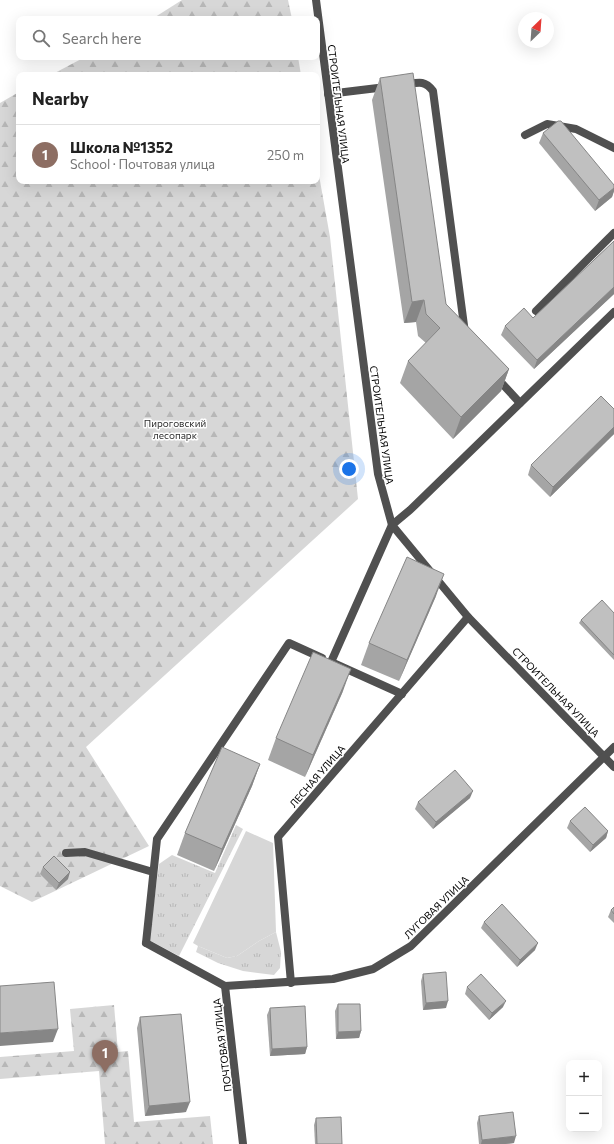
<!DOCTYPE html>
<meta charset="utf-8">
<style>
:root{--surface:#fff;--page:#f2f2f2;--text:#222;--muted:#767676;--line:#e0e0e0;--accent:#db2777}
body{margin:0;font-family:Commissioner,sans-serif;background:var(--page);color:var(--text)}
.controls{position:absolute;right:12px;bottom:12px;display:grid;overflow:hidden;border-radius:8px;box-shadow:0 4px 16px #0002}
.controls button{width:36px;height:36px;display:grid;place-items:center;padding:0;border:0;border-bottom:1px solid var(--line);background:var(--surface);color:var(--text);font:20px sans-serif}
.compass{position:absolute;left:518px;top:12px;width:36px;height:36px;border-radius:50%;background:var(--surface);box-shadow:0 4px 16px #0002;rotate:25deg}
.you{position:absolute;left:349px;top:469px;width:14px;height:14px;margin:-10px;border:3px solid #fff;border-radius:50%;background:#1a73e8;box-shadow:0 0 0 6px #1a73e833}
.badge{display:grid;place-items:center;width:26px;height:26px;border-radius:50%;background:var(--accent);color:#fff;font-size:13px;font-weight:700}
.pin{position:absolute;translate:-50% -33px;filter:drop-shadow(0 1px 2px #0008)}
.pin::after{content:'';position:absolute;top:21px;width:14px;height:12px;background:inherit;clip-path:polygon(0 0,100% 0,50% 100%)}
.list{margin:0;padding:0;list-style:none}
h2{display:flex;justify-content:space-between;align-items:center;height:52px;margin:0;padding:0 16px;font-size:17px}
h2 small{font-size:13px;font-weight:400;color:var(--muted)}
.list li{display:grid;grid-template-columns:26px 1fr auto;gap:12px;align-items:center;box-sizing:border-box;height:60px;padding:0 16px;border-top:1px solid var(--line)}
.list b{display:block;font-size:15px;white-space:nowrap}
.list p{margin:0;font-size:13px;white-space:nowrap;color:var(--muted)}
.list em{font-size:13px;font-style:normal;color:var(--muted)}
.icon{flex:none;width:22px;height:22px;fill:none;stroke:currentColor;stroke-width:2;stroke-linecap:round;stroke-linejoin:round}
.map{position:relative;flex:none;width:614px;height:1144px;overflow:hidden}
.search{position:absolute;background:var(--surface);box-shadow:0 4px 16px #0002;left:16px;top:16px;width:304px;height:44px;display:flex;align-items:center;gap:10px;box-sizing:border-box;padding:0 14px;border-radius:8px;color:var(--muted);font-size:15px}
.panel{position:absolute;background:var(--surface);box-shadow:0 4px 16px #0002;left:16px;top:72px;width:304px;height:112px;border-radius:8px}
.map>svg:first-child{display:block}
.grass{fill:url(#grass-tufts)}
.forest{fill:url(#forest-firs)}
.park{fill:#d7d7d7}
.lines{fill:none;stroke-linecap:round;stroke-linejoin:round}
.service{stroke:#505050;stroke-width:8}
.minor{stroke:#505050;stroke-width:8}
.wall{fill:#a5a5a5}
.shaded-wall{fill:#868686}
.building{fill:#c0c0c0;stroke:#868686}
.labels{text-anchor:middle;stroke-width:3;stroke-linejoin:round;paint-order:stroke}
.street-label{font-size:10px;fill:#000;stroke:#fff}
.park-label{font-size:10px;fill:#2e2e2e;stroke:#fff}
</style>
<div class="map">
<svg width="614" height="1144" viewBox="0 0 614 1144">
<defs>
<pattern id="grass-tufts" width="24" height="20" patternUnits="userSpaceOnUse"><rect width="24" height="20" fill="#d7d7d7"/><path d="M3 7l-1-3M5 7V3M7 7l1-3M15 17l-1-3M17 17v-4M19 17l1-3" fill="none" stroke="#b7b7b7"/></pattern>
<pattern id="forest-firs" width="22" height="20" patternUnits="userSpaceOnUse"><rect width="22" height="20" fill="#d7d7d7"/><path d="M5 1l3.5 6h-7zM16 11l3.5 6h-7z" fill="#b7b7b7"/></pattern>
</defs>
<rect width="100%" height="100%" fill="#fff"/>
<g class="grass">
<polygon points="236,825 243,829 179,956 149,940 159,864 172,855 215,873"/>
<polygon points="276,932 281,952 280,968 274,975 243,971 218,963 196,952 198,946 227,958 237,956 259,941"/>
</g>
<g class="forest">
<polygon points="182,0 288,0 292,19 152,19"/>
<polygon points="85,57 298,57 301,75 51,75"/>
<polygon points="19,92 19,181 317,181 317,164 330,237 358,499 86,747 149,846 32,902 0,886 0,103"/>
<polygon points="114,1005 118,1052 128,1051 134,1122 210,1116 213,1144 105,1144 99,1071 0,1079 0,1057 74,1051 70,1009"/>
</g>
<polygon class="park" points="246,831 273,843 276,932 259,941 237,956 227,958 198,946 193,943"/>
<g class="lines">
<g class="service">
<path d="M404,85C417,83 424,79 433,91L465,333"/>
<polyline points="328,94 386,87"/>
<polyline points="525,135 547,124 576,129 614,148"/>
<polyline points="536,311 614,233"/>
<polyline points="496,377 520,403"/>
<polyline points="402,694 331,662 392,525 410,510 614,312"/>
<polyline points="66,853 85,852 153,872"/>
<polyline points="146,943 157,839 289,643 322,658"/>
</g>
<g class="minor">
<polyline points="316,0 378,474 392,525 468,617 614,767"/>
<polyline points="146,943 225,986"/>
<polyline points="291,983 278,837 468,617"/>
<polyline points="225,986 333,979 373,969 411,946 614,747"/>
<polyline points="225,986 243,1144"/>
</g>
</g>
<g class="wall">
<polygon points="380,78 446,304 509,369 501,391 453,439 400,383 408,361 426,343 418,336 416,322 404,323 372,100"/>
<polygon points="543,133 614,185 614,191 612,197 595,211 539,143"/>
<polygon points="614,241 614,294 534,369 501,335 505,326 533,318"/>
<polygon points="614,409 614,434 550,497 528,475 531,465"/>
<polygon points="436,596 399,681 361,665 369,643"/>
<polygon points="614,613 614,660 579,623 581,620"/>
<polygon points="343,691 305,777 268,760 276,738"/>
<polygon points="260,764 252,786 214,871 177,855 185,833"/>
<polygon points="470,798 433,829 415,809 418,802"/>
<polygon points="570,821 608,831 606,838 590,852 567,828"/>
<polygon points="43,867 68,879 56,890 40,874"/>
<polygon points="614,907 614,923 608,917 611,910"/>
<polygon points="484,922 535,950 517,967 481,928"/>
<polygon points="423,974 446,1008 423,1010 421,981"/>
<polygon points="467,987 503,1007 489,1020 465,994"/>
<polygon points="338,1004 361,1031 359,1038 336,1039 335,1011"/>
<polygon points="270,1008 307,1047 305,1054 270,1056 267,1015"/>
<polygon points="140,1017 186,1112 145,1116 137,1028"/>
<polygon points="479,1116 514,1143 505,1144 479,1144 477,1123"/>
<polygon points="316,1118 342,1144 315,1144 314,1125"/>
</g>
<g class="shaded-wall">
<polygon points="614,188 614,191 612,197 595,211 599,200"/>
<polygon points="614,287 614,294 534,369 537,360"/>
<polygon points="424,300 416,322 404,323 412,302"/>
<polygon points="509,369 501,391 453,439 461,417"/>
<polygon points="614,427 614,434 550,497 553,487"/>
<polygon points="444,574 436,596 399,681 407,660"/>
<polygon points="351,669 343,691 305,777 313,755"/>
<polygon points="260,764 252,786 214,871 222,849"/>
<polygon points="473,791 470,798 433,829 436,822"/>
<polygon points="608,831 606,838 590,852 593,845"/>
<polygon points="70,872 68,879 56,890 59,883"/>
<polygon points="538,943 535,950 517,967 520,960"/>
<polygon points="448,1001 446,1008 423,1010 426,1003"/>
<polygon points="506,1001 503,1007 489,1020 492,1013"/>
<polygon points="58,1029 53,1042 0,1046 0,1033"/>
<polygon points="361,1031 359,1038 336,1039 338,1032"/>
<polygon points="307,1047 305,1054 270,1056 272,1049"/>
<polygon points="190,1102 186,1112 145,1116 149,1106"/>
<polygon points="516,1136 514,1143 505,1144 481,1144 482,1140"/>
</g>
<g class="building">
<polygon points="413,73 446,304 509,369 461,417 408,361 440,328 426,314 424,300 412,302 380,78"/>
<polygon points="558,121 561,121 614,185 614,188 599,200 543,133"/>
<polygon points="614,241 614,287 537,360 505,326 524,308 533,318"/>
<polygon points="601,396 614,409 614,427 553,487 531,465"/>
<polygon points="407,557 444,574 407,660 369,643"/>
<polygon points="602,600 614,613 614,655 581,620"/>
<polygon points="313,652 351,669 313,755 276,738"/>
<polygon points="222,747 260,764 222,849 185,833"/>
<polygon points="455,770 473,791 436,822 418,802"/>
<polygon points="585,807 608,831 593,845 570,821"/>
<polygon points="54,856 70,872 59,883 43,867"/>
<polygon points="502,904 538,943 520,960 484,922"/>
<polygon points="614,907 614,914 611,910"/>
<polygon points="446,972 448,1001 426,1003 423,974"/>
<polygon points="481,974 506,1001 492,1013 467,987"/>
<polygon points="54,982 58,1029 0,1033 0,986"/>
<polygon points="338,1004 360,1004 361,1031 338,1032"/>
<polygon points="305,1006 307,1047 272,1049 270,1008"/>
<polygon points="181,1014 190,1102 149,1106 140,1017"/>
<polygon points="513,1112 516,1136 482,1140 479,1116"/>
<polygon points="341,1117 342,1144 317,1144 316,1118"/>
</g>
<g class="labels">
<g class="street-label">
<text transform="translate(339 104) rotate(83)" y="4">СТРОИТЕЛЬНАЯ УЛИЦА</text>
<text transform="translate(382 425) rotate(82)" y="4">СТРОИТЕЛЬНАЯ УЛИЦА</text>
<text transform="translate(556 692) rotate(46)" y="4">СТРОИТЕЛЬНАЯ УЛИЦА</text>
<text transform="translate(317 776) rotate(-49)" y="4">ЛЕСНАЯ УЛИЦА</text>
<text transform="translate(436 907) rotate(-44)" y="4">ЛУГОВАЯ УЛИЦА</text>
<text transform="translate(222 1045) rotate(-97)" y="4">ПОЧТОВАЯ УЛИЦА</text>
</g>
<g class="park-label">
<text x="175" y="427">Пироговский<tspan x="175" dy="12">лесопарк</tspan></text>
</g>
</g>
</svg>
<div class="controls">
<button>+</button>
<button>−</button>
</div>
<svg class="compass" viewBox="-18 -18 36 36"><path d="M0-13l5 13h-10z" fill="#e53935"/><path d="M0 13l5-13h-10z" fill="#767676"/></svg>
<div class="you"></div>
<div class="pin badge" style="left:105px;top:1073px;background:#8d6e63">1</div>
<div class="search"><svg class="icon" aria-label="search" viewBox="0 0 24 24"><circle cx="10" cy="10" r="6"/><path d="M15 15l6 6"/></svg>Search here</div>
<section class="panel">
<h2>Nearby<small></small></h2>
<ul class="list">
<li><span class="badge" style="background:#8d6e63">1</span><div><b>Школа №1352</b><p>School · Почтовая улица</p></div><em>250 m</em></li>
</ul>
</section>
</div>
